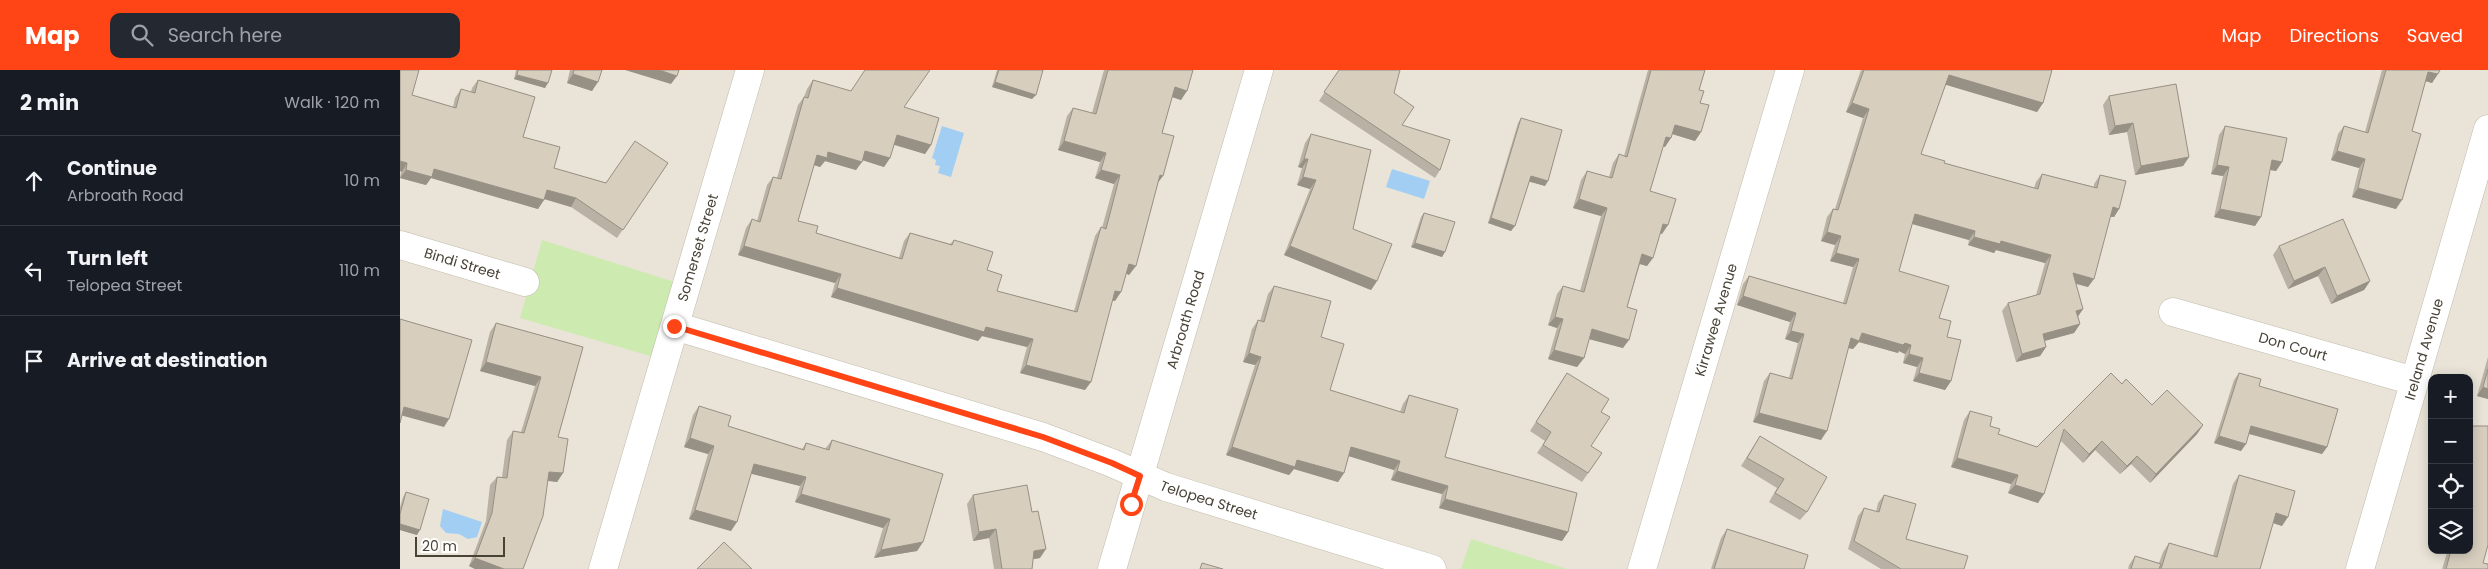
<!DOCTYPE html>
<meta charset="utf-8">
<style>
:root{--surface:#171b24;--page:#242831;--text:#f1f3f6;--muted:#9ea1a6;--line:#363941;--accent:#ff4516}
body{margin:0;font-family:Poppins,sans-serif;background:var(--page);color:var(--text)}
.controls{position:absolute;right:15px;bottom:15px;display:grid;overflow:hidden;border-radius:10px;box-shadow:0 2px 12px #0003}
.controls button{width:45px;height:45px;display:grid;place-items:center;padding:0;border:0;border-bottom:1px solid var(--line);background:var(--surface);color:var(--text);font:25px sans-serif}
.scale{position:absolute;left:15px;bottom:12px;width:90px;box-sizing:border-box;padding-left:5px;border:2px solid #494337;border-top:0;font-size:14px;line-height:18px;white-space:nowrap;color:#494337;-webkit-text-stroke:4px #fff;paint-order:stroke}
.stop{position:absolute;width:15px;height:15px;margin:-11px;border:4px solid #ff4516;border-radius:50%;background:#fff}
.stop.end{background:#ff4516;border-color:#fff;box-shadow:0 1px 5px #0008}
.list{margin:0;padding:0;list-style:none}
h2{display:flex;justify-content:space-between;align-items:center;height:65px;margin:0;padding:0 20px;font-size:21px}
h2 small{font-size:16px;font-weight:400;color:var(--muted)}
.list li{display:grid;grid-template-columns:32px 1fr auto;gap:15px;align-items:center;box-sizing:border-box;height:90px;padding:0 20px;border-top:1px solid var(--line)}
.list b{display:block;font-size:19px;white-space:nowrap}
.list p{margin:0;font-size:16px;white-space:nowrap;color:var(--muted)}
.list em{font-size:16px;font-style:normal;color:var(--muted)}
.icon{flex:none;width:28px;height:28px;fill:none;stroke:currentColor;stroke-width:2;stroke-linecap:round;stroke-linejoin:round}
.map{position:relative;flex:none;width:2088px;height:499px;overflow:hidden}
header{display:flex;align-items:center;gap:30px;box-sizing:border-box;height:70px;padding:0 25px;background:var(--accent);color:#fff}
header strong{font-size:24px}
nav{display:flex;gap:28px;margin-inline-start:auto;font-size:18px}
.search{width:350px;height:45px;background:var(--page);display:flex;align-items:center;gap:12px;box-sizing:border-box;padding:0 18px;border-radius:10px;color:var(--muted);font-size:19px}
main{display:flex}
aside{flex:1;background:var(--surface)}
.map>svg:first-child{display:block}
.residential{fill:#e9e4d7;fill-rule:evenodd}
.green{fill:#cdeab0}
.water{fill:#a3cef3}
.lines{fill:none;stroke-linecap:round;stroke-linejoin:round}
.minor-casing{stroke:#c1baab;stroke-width:29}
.minor{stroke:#fff;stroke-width:28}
.wall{fill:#b9b1a3}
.shaded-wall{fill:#969085}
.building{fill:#d7cebe;stroke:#969085}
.route{stroke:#ff4516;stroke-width:6}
.labels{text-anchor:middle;stroke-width:4;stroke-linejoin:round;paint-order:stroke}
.street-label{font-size:14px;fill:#494337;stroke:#fff}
</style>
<header>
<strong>Map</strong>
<div class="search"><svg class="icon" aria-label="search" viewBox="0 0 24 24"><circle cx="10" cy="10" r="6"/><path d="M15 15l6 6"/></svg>Search here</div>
<nav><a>Map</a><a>Directions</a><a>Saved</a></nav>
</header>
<main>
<aside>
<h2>2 min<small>Walk · 120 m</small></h2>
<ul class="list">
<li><svg class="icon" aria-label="ahead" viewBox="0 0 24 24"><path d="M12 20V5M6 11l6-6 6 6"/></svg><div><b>Continue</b><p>Arbroath Road</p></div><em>10 m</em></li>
<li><svg class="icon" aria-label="left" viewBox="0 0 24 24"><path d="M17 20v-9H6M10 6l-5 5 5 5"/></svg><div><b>Turn left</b><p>Telopea Street</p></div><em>110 m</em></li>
<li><svg class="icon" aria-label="arrive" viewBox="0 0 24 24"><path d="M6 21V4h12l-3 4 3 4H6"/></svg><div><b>Arrive at destination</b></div></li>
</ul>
</aside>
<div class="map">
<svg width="2088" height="499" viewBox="0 0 2088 499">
<rect width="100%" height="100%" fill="#f5f2e9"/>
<path class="residential" d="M0,0H2088V499H0ZM2032,308H2069V480H2032Z"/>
<g class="green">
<polygon points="142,170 287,216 264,290 120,248"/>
<polygon points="1071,469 1167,499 1061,499"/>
</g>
<g class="water">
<polygon points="542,56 564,63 551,107 538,103 540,96 535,95 536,90 532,88"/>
<polygon points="992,99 1030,111 1024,129 986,117"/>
<polygon points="43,439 82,452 77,467 68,469 59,464 46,463 40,456"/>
</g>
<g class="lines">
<defs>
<g id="minor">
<path id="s1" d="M0,175L125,212"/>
<path id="s2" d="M1773,242L2014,311"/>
<path id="s3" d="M275,256L643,367L712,393L766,417L1032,499"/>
<path id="s4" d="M203,499L350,0"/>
<path id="s5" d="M712,499L859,0"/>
<path id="s6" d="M1242,499L1390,0"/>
<path id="s7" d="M1960,499L2088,59"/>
</g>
</defs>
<use href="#minor" class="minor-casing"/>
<use href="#minor" class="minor"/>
</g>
<g class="wall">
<polygon points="116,0 152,0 145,18 114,9"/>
<polygon points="170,0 202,0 192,21 167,13"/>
<polygon points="597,0 643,0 632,29 592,17"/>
<polygon points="704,0 793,0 781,30 772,27 762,63 758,113 729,205 726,203 715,231 712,230 685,320 620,303 627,277 582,266 578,271 431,227 435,213 338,185 346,158 352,149 357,151 367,115 373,107 377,108 398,35 404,27 407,19 413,10 504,37 531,75 525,84 494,74 490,88 484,97 462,90 456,100 425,91 420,97 414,95 398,151 416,163 499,188 504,171 510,163 550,174 554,170 587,200 597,221 674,241 695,166 701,157 702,158 714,114 695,108 700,92 658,80 667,46 673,38 692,43"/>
<polygon points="939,0 994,23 1002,55 1040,100 1035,108 919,31"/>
<polygon points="1248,0 1305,0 1299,20 1301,62 1295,71 1272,64 1265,77 1263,76 1250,121 1262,164 1260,164 1247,196 1240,194 1227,237 1223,278 1189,269 1184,288 1177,297 1148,289 1157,258 1148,255 1157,224 1163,216 1180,221 1201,146 1173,138 1181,110 1187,101 1209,107 1213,93 1219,84 1224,86"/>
<polygon points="1461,0 1652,0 1643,33 1637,42 1546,14 1521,84 1544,93 1634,118 1636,112 1642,104 1694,117 1694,114 1700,105 1719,139 1714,147 1710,147 1688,217 1676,214 1683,239 1678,246 1680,254 1674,263 1644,271 1646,277 1640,286 1616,292 1602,241 1608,233 1636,225 1645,193 1596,180 1594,183 1568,175 1569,170 1512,154 1499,201 1539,248 1547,267 1551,311 1545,320 1513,311 1517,297 1503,293 1505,284 1499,281 1498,283 1459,272 1453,279 1448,278 1421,370 1353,352 1364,311 1370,303 1389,308 1398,273 1385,269 1390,252 1337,235 1343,214 1349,206 1443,233 1453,197 1430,191 1435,175 1421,171 1427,147 1433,139 1435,139 1463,48 1446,42"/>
<polygon points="1982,0 2040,0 2032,13 2025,11 2012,61 1996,139 1952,127 1959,98 1931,90 1938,64 1944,56 1965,62"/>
<polygon points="78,10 123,67 154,98 206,113 268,93 217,168 171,137 144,129 138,139 31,108 26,115 0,108 12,25 53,37 55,28 61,19 71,22 72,18"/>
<polygon points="1709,26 1789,87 1783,96 1735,105 1727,62 1709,65 1703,35"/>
<polygon points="1121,48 1145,116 1129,111 1111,161 1088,153 1118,53"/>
<polygon points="1825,56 1882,92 1876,101 1870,100 1855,156 1814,147 1823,106 1811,104 1819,65"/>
<polygon points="911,64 953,159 977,211 971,220 884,185 910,119 897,115 902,98 898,97 905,73"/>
<polygon points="1024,143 1042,187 1011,177 1021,147"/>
<polygon points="1879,176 1970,211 1964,220 1931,234 1918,206 1888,219 1873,185"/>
<polygon points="874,216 921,267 930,320 1000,342 1003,334 1009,325 1045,387 1168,462 1162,471 1039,438 1042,424 991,410 994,400 949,386 944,403 938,412 894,399 889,405 826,385 855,295 843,292 852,259 858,250 860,251 868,224"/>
<polygon points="96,253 183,277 158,367 163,403 157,412 148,411 123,499 75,499 69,496 86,451 90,415 97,407 102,407 107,370 113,361 121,362 135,316 80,301 90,262"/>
<polygon points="2088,287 2088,329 2077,326"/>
<polygon points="1167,303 1201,342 1191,376 1202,383 1182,412 1137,383 1145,371 1130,361"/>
<polygon points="1839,303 1859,316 1927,377 1922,384 1849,364 1841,381 1814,373 1834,310"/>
<polygon points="1722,314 1752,335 1803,355 1797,364 1750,413 1731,394 1720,404 1695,380 1683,393 1661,371 1638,433 1608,423 1611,414 1551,397 1564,350 1570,341 1590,356 1598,364 1637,377"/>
<polygon points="299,336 328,356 402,379 406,373 425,379 432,370 523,472 517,481 474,488 483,458 395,432 400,416 351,403 331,461 289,449 308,384 284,377 293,345"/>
<polygon points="2071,356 2083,493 2088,499 2042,499 2048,480 2069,480 2069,359"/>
<polygon points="1360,366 1407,442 1400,450 1369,432 1377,418 1341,396"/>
<polygon points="1839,405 1882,456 1873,453 1860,499 1728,499 1729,495 1735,486 1759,493 1763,482 1769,473 1813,486 1833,414"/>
<polygon points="6,422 17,465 0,460 0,437 3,427"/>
<polygon points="573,425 640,488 633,489 632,499 594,499 589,468 573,471 567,434"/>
<polygon points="1484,425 1506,469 1564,499 1481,499 1448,479 1458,446 1464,438 1476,442 1478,433"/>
<polygon points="1327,459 1404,499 1311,499 1321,468"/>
</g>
<g class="shaded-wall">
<polygon points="225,0 259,0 277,6 271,14"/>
<polygon points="2028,2 2038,4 2032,13 2022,10"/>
<polygon points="173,4 198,12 192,21 167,13"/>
<polygon points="117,5 148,13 145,18 114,9"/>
<polygon points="1549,5 1643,33 1637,42 1543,14"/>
<polygon points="595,12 636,25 632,29 592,17"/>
<polygon points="775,17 787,21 781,30 769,26"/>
<polygon points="1452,33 1469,39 1463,48 1446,42"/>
<polygon points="1733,53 1727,62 1709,65 1715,56"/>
<polygon points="1275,55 1301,62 1295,71 1269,63"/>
<polygon points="497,65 531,75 525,84 491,74"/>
<polygon points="1266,67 1271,68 1265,77 1260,75"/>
<polygon points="664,71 706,83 700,92 658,80"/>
<polygon points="465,81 490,88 484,97 459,89"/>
<polygon points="1937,81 1965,89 1959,98 1931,90"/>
<polygon points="428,82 462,92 456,100 425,91 420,97 411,94 417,85"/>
<polygon points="1789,87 1783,96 1735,105 1741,96"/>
<polygon points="904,89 908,89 902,98 898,97"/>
<polygon points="1872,90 1882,92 1876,101 1866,99"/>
<polygon points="0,91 7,93 2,102 0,101"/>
<polygon points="1817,95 1829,97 1823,106 1811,104"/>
<polygon points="34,99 144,130 138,139 31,108 26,115 0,108 6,100"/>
<polygon points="701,100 720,105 714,114 695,108"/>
<polygon points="760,105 763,106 757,114"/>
<polygon points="1131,106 1148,111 1145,116 1127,111"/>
<polygon points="903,107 916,110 910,119 897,115"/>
<polygon points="1958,118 2002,130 1996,139 1952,127"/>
<polygon points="147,120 176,128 171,137 141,128"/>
<polygon points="1179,129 1207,138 1201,146 1173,138"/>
<polygon points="1713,137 1719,139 1714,147 1707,146"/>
<polygon points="1820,139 1861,147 1855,156 1814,147"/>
<polygon points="1515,144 1575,161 1569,170 1509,153"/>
<polygon points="1091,148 1115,156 1111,161 1088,153"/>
<polygon points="1263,154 1268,155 1262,164 1257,163"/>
<polygon points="1427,162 1441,166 1435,175 1421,171"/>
<polygon points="1574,167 1601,171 1651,185 1645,193 1596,180 1594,183 1568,175"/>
<polygon points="1015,173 1045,182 1042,187 1011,177"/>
<polygon points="344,176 441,204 435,213 338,185"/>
<polygon points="890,176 977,211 971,220 884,185"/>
<polygon points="1436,183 1459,189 1453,197 1430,191"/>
<polygon points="1242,184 1253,188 1247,196 1236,193"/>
<polygon points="729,194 736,196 729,205 723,202"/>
<polygon points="1925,197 1918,206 1888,219 1894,211"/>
<polygon points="1673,203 1694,209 1688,217 1667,211"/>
<polygon points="1970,211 1964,220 1931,234 1937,226"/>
<polygon points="437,218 586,257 633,269 627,277 582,266 578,271 431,227"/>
<polygon points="715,221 721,222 715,231 709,229"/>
<polygon points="1343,226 1396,243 1390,252 1337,235"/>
<polygon points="1683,239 1677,248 1676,241"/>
<polygon points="1155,247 1163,249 1157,258 1148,255"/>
<polygon points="1680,254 1674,263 1637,273 1643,264"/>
<polygon points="1192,259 1229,270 1223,278 1185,268"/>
<polygon points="1391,261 1404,264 1398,273 1385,269"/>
<polygon points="1462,263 1505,273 1511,275 1505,284 1499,281 1498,283 1459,272 1453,279 1445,277 1451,268"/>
<polygon points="1646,277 1640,286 1616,292 1622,284"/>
<polygon points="1154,280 1184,288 1177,297 1148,289"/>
<polygon points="849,283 861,287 855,295 843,292"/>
<polygon points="1509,284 1523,288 1517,297 1503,293"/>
<polygon points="86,292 141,307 135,316 80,301"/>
<polygon points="626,295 691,312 685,320 620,303"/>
<polygon points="1519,303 1551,311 1545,320 1513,311"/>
<polygon points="2083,317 2088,319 2088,329 2077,326"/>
<polygon points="4,337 49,349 44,357 0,345"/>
<polygon points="1359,343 1427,361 1421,370 1353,352"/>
<polygon points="1803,355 1797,364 1750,413 1756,404"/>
<polygon points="1851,356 1927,377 1922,384 1846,363"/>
<polygon points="1819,366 1846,374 1841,381 1814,373"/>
<polygon points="290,368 314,376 308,384 284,377"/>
<polygon points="1702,371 1695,380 1683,393 1689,384"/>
<polygon points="832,377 897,390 944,403 938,412 894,399 889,405 826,385"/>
<polygon points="951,377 1000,391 994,400 945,385"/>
<polygon points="1737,386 1731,394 1720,404 1727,396"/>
<polygon points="1557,388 1618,405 1611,414 1551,397"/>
<polygon points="354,394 406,407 400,416 348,403"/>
<polygon points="997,401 1048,416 1042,424 991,410"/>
<polygon points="149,402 163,403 157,412 143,410"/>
<polygon points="1615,415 1644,424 1638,433 1608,423"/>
<polygon points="401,424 490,449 483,458 395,432"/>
<polygon points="1045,429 1168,462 1162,471 1039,438"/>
<polygon points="295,440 337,452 331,461 289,449"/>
<polygon points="1876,443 1888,447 1882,456 1870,452"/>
<polygon points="0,454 20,460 17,465 0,460"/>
<polygon points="596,459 589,468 573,471 579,462"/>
<polygon points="523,472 517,481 474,488 481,480"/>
<polygon points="646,479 640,488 628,490 634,481"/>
<polygon points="75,488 104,499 75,499 69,496"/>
</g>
<g class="building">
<polygon points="0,0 19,0 12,25 56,38 61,19 75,23 78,10 135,27 123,67 160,77 154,98 206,113 235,71 268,93 223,160 176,128 147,120 144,130 34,99 32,107 6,100 7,93 0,91"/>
<polygon points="118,0 152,0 148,13 117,5"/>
<polygon points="174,0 202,0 198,12 173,4"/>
<polygon points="259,0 279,0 277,6"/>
<polygon points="465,0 530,0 504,37 539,48 531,75 497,65 490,88 465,81 462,92 428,82 427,88 417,85 398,151 418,156 416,163 502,189 510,163 552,175 554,170 593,182 587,200 602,205 597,221 677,242 701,157 706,159 720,105 701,100 706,83 664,71 673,38 696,44 708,0 793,0 787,21 775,17 762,63 774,66 763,106 760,105 736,196 729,194 721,222 715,221 691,312 626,295 633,269 586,257 584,262 437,218 441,204 344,176 352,149 360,152 373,107 381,109 404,27 408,28 413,10 451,21"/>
<polygon points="599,0 643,0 636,25 595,12"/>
<polygon points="939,0 1000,0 994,23 1014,37 1002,55 1050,70 1040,100 924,22"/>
<polygon points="1251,0 1305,0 1299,20 1304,21 1300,33 1309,35 1301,62 1275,55 1271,68 1266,67 1250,121 1276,129 1268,155 1263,154 1253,188 1242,184 1227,237 1237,240 1229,270 1192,259 1184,288 1154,280 1163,249 1155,247 1163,216 1184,222 1207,138 1179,129 1187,101 1212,108 1219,84 1227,87"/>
<polygon points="1464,0 1652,0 1643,33 1549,5 1521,84 1545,91 1544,93 1638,119 1642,104 1697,118 1700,105 1726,111 1719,139 1713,137 1694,209 1673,203 1683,239 1676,241 1680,254 1643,264 1646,277 1622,284 1608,233 1640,224 1651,185 1601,171 1600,174 1574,167 1575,161 1515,144 1499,201 1549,216 1539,248 1551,251 1547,267 1561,270 1551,311 1519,303 1523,288 1509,284 1511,275 1505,273 1503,275 1462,263 1459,271 1451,268 1427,361 1359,343 1370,303 1392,309 1404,264 1391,261 1396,243 1343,226 1349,206 1446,234 1459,189 1436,183 1441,166 1427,162 1433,139 1438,140 1469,39 1452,33"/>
<polygon points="1986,0 2040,0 2038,4 2028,2 2012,61 2021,64 2002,130 1958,118 1965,89 1937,81 1944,56 1968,63"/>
<polygon points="1776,14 1789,87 1741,96 1733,53 1715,56 1709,26"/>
<polygon points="1121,48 1162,60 1148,111 1131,106 1115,156 1091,148"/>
<polygon points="1825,56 1887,68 1882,92 1872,90 1861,147 1820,139 1829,97 1817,95"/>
<polygon points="911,64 971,80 953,159 992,174 977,211 890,176 916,110 903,107 908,89 904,89"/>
<polygon points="1024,143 1055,152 1045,182 1015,173"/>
<polygon points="1943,149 1970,211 1937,226 1925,197 1894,211 1879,176"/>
<polygon points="874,216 931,231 921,267 944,274 930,320 1004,343 1009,325 1058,339 1045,387 1177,423 1168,462 1045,429 1048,416 997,401 1000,391 951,377 944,403 897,390 895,397 832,377 861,287 849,283 858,250 864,252"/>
<polygon points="0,249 72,270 49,349 4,337 0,353"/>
<polygon points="96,253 183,277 158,367 168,369 163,403 149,402 143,446 123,499 104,499 75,488 92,443 97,407 107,408 113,361 124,363 141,307 86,292"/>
<polygon points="2088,299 2088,319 2083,317"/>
<polygon points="1167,303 1209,329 1201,342 1210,347 1191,376 1202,383 1188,403 1143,375 1151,362 1136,352"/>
<polygon points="1711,303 1722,314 1726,309 1752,335 1767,320 1803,355 1756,404 1737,386 1727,396 1702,371 1689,384 1664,359 1644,424 1615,415 1618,405 1557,388 1570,341 1592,347 1590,356 1600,359 1598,364 1637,377"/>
<polygon points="1839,303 1861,309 1859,316 1938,339 1927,377 1851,356 1846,374 1819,366"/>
<polygon points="299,336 331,346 328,356 404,380 406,373 429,380 432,370 543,404 523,472 481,480 490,449 401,424 406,407 354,394 337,452 295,440 314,376 290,368"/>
<polygon points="2071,356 2088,356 2088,475 2083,493 2088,494 2088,499 2046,499 2051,480 2069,480 2069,410 2071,411"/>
<polygon points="1360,366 1427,407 1407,442 1375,423 1384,409 1347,388"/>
<polygon points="1839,405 1895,421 1888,447 1876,443 1860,499 1761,499 1769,473 1817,487"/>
<polygon points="627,415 632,442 638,441 646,479 634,481 632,499 602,499 596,459 579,462 573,425"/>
<polygon points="6,422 29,429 20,460 0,454 0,444"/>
<polygon points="1484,425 1516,434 1506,469 1568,486 1564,499 1501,499 1454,471 1464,438 1479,442"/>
<polygon points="1327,459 1408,485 1404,499 1314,499"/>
<polygon points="324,472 352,499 297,499"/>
<polygon points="1735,486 1761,494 1759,499 1731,499"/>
<polygon points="802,493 823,499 800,499"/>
</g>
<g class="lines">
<polyline class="route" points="274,256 643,367 712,393 740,406 731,434"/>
</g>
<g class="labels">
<g class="street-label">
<text dy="5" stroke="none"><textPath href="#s4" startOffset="335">Somerset Street</textPath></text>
<text dy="5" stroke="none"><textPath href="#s1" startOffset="65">Bindi Street</textPath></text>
<text dy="5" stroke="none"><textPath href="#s6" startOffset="260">Kirrawee Avenue</textPath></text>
<text dy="5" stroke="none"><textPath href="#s5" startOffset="260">Arbroath Road</textPath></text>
<text dy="5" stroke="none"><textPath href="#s2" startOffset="125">Don Court</textPath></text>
<text dy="5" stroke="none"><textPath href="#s7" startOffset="229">Ireland Avenue</textPath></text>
<text dy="5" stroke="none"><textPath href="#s3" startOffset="562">Telopea Street</textPath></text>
</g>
</g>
</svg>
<div class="controls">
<button>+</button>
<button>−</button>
<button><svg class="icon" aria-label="locate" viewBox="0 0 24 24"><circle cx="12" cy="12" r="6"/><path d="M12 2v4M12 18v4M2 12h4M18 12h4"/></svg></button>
<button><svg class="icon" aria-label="layers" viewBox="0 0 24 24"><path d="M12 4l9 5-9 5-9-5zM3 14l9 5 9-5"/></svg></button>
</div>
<div class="scale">20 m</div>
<div class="stop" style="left:731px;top:434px"></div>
<div class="stop end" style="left:274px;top:256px"></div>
</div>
</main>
